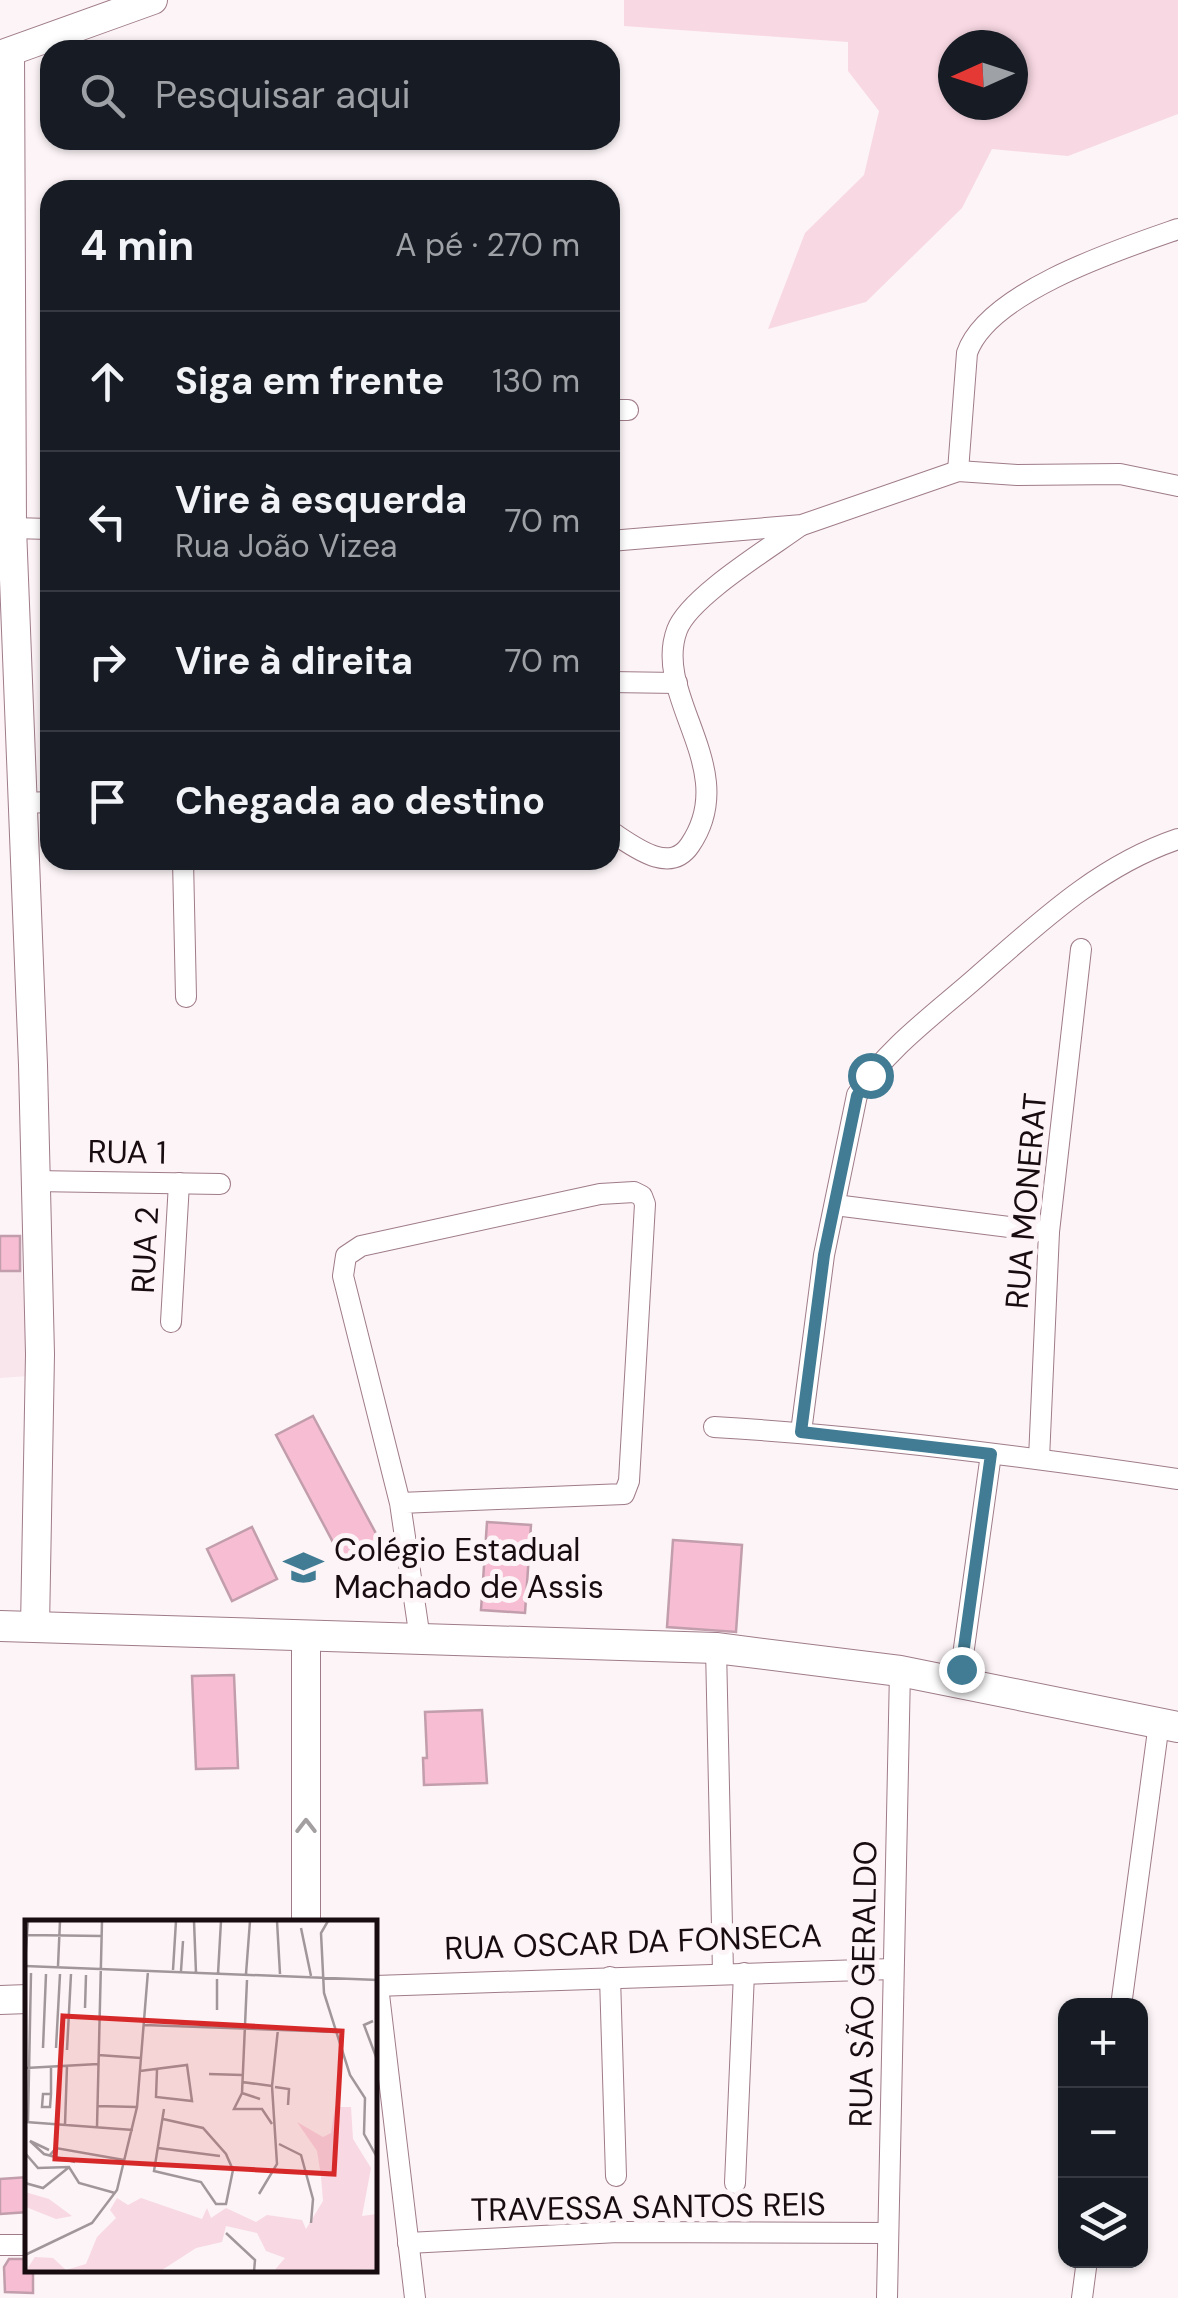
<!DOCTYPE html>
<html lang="pt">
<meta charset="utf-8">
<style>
:root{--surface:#171b24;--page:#242831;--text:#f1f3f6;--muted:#9ea1a6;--line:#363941}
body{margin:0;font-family:"DM Sans",sans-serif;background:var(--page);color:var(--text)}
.controls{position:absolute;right:30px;bottom:30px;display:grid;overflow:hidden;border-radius:20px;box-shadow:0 2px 8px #0004}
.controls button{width:90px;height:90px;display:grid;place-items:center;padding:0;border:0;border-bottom:2px solid var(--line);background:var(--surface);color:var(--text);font:50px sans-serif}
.compass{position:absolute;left:938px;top:30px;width:90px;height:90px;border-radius:50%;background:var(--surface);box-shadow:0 2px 8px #0004;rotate:267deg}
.stop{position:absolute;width:30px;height:30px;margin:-22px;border:8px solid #417c94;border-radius:50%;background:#fff}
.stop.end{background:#417c94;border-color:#fff;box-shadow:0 2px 10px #0008}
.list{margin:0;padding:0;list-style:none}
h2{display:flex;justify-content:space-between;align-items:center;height:130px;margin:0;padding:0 40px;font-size:42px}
h2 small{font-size:32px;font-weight:400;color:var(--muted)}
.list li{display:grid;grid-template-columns:65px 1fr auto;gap:30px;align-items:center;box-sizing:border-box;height:140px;padding:0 40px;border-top:2px solid var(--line)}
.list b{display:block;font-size:38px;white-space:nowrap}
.list p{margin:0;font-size:32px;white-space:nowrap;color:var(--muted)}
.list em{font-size:32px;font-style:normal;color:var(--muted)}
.icon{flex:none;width:55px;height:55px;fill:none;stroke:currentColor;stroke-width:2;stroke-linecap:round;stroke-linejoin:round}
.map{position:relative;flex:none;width:1178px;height:2298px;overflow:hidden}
.search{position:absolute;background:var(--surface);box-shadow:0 2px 8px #0004;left:40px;top:40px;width:580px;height:110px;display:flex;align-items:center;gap:25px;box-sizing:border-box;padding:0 35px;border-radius:30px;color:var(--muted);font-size:38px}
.panel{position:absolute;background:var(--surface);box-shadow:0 2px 8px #0004;left:40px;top:180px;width:580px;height:690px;border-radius:30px}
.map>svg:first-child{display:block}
.built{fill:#f9e6ec}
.green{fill:#f8d8e3;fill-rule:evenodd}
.building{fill:#f7bdd3;stroke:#c29dab;stroke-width:2.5}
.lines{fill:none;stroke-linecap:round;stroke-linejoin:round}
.minor-casing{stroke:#9f7b89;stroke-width:22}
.tertiary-casing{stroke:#9f7b89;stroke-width:30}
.secondary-casing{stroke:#9f7b89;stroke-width:32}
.minor{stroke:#fff;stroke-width:20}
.tertiary{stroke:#fff;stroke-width:28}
.secondary{stroke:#fff;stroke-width:30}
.oneway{stroke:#a39ea0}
.route{stroke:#417c94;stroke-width:12}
.labels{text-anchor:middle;stroke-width:10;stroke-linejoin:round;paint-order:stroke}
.street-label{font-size:32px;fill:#190c11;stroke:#fcf4f6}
.poi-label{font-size:32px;fill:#190c11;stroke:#fcf4f6;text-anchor:start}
.inset-road{fill:none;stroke:#a1979a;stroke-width:2.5}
.view{fill:#d62828;fill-opacity:0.15;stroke:#d62828;stroke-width:5}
.inset-edge{fill:none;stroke:#190c11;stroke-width:5}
</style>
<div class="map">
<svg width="1178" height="2298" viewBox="0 0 1178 2298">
<rect width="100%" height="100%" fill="#fcf4f6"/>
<polygon class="built" points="20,1235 28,1376 0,1378 0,1236"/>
<path class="green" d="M624,0H1178V114L1068,156L992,149L962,208L866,302L768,329L805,233L864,175L879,111L848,71V42L624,26ZM953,45H1013V105H953Z"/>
<g class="building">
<rect x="0" y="1236" width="20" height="35"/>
<polygon points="313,1416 380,1541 343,1561 276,1435"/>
<polygon points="487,1522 531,1525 525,1613 481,1610"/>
<polygon points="252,1527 277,1579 232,1601 207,1549"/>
<polygon points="673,1540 742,1545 736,1632 667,1627"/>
<polygon points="234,1675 238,1768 196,1769 192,1676"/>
<polygon points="482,1710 487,1783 424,1785 423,1758 427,1758 425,1712"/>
<polygon points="28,2177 28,2212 0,2214 0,2179"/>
<polygon points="9,2259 28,2259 28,2270 33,2270 33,2293 5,2292 4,2267"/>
</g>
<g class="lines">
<defs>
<g id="minor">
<polyline points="610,410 628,410"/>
<path d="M958,471L967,353C988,292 1120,249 1178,229"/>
<polyline points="12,528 50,529"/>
<polyline points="610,541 802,525 958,471 1017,475 1120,474 1178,486"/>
<polyline points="610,682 677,683"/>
<polyline points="23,803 50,802"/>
<path d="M610,831C632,845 669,876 690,845C742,769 652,697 677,630C689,597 770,548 800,526"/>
<polyline points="183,860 186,997"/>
<polyline points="34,1181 220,1184"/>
<polyline points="835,1205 1049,1232"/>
<polyline points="171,1322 179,1183"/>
<path d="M714,1427C869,1436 1024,1456 1178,1479"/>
<path d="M801,1432L824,1255L857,1095C887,1048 935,1014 977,977C1039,923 1098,866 1178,839"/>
<polyline points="1039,1459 1049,1232 1081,949"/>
<polyline points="400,1503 624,1494 629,1481 645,1204 642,1196 634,1192 600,1194 361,1246 346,1256 343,1276 400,1503 420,1639"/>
<polyline points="716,1648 723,1973"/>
<polyline points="959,1684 991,1454"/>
<polyline points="610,1977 616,2176"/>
<polyline points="375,1986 893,1969"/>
<polyline points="378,1986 415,2298"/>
<polyline points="1121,2006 1159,1723"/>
<polyline points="735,2183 744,1973"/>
<polyline points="408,2243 618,2232 888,2233"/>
<polyline points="0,2245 28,2245"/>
<polyline points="887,2298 900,1671"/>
<polyline points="1082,2298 1087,2260"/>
</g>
<g id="tertiary">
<polyline points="10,52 12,528 33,1065 40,1354 35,1627"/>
<polyline points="0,55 153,0"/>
<polyline points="306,1637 306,1923"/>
<polyline points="0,2000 28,1999"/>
</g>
<polyline id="secondary" points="0,1626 716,1648 900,1671 1178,1727"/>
</defs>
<use href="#minor" class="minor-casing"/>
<use href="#tertiary" class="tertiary-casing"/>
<use href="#secondary" class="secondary-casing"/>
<use href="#minor" class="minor"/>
<use href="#tertiary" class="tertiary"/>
<use href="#secondary" class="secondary"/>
</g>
<defs><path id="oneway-chevron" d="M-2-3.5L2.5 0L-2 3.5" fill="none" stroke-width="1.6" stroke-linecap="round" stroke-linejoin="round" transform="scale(2.5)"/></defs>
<use class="oneway" href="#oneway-chevron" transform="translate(306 1826) rotate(-90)"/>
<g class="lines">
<polyline class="route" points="870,1075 857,1096 824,1255 801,1432 991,1454 961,1669"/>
</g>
<defs>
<symbol id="school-bare" viewBox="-9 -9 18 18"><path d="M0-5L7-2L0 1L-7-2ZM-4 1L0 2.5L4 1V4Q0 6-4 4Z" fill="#417c94" stroke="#fcf4f6" stroke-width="2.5" paint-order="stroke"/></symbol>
</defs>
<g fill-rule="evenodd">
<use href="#school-bare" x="276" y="1540" width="55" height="55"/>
</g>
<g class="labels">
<g class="street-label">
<text transform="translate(127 1152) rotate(1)" y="11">RUA 1</text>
<text transform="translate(1026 1201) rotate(-85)" y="11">RUA MONERAT</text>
<text transform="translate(145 1250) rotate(-87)" y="11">RUA 2</text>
<text transform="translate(633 1942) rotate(-2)" y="11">RUA OSCAR DA FONSECA</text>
<text transform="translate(863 1984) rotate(-89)" y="11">RUA SÃO GERALDO</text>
<text transform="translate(648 2207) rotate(-1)" y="11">TRAVESSA SANTOS REIS</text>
</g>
<g class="poi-label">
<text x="334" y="1561">Colégio Estadual<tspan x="334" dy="37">Machado de Assis</tspan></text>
</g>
</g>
<g transform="translate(25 1920)">
<rect width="352" height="352" fill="#fcf4f6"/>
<path d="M310,187H326L328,219L346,248L337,296L352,294V349L248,352L260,338L241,331L232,313L201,306L197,322L171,328L134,352H0L10,337L28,338L41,350L61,344L72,317L91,298L85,290L92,278L103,285L116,278L177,299L182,288L186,298L201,288L231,302L242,295L277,300L281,309L298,281L296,256L292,231L272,202L298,217L306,213ZM0,272L24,279L47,296L31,299L1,287Z" fill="#f8d8e3"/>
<path class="inset-road" d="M169,1L171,53M252,1L255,54M303,1L296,13L299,73L325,155L340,178L339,214L353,239M276,8L286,56M2,15L77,16M0,44L3,1M0,46L353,60M33,46L35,1M148,50L151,1M156,51L158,21M193,54L196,1M221,54L225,1M222,60L217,173L235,179M60,88L61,55M192,90V59M348,101L339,105L353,142M119,105L311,112M18,128L21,54M31,128L35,54M42,130L46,54M73,135L116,138M26,147V174L25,187H17L18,174H26M1,148L73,144M115,151L162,145L167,181L131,177L132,150M184,154L217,155M217,162L247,166M250,167L264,169L263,185M217,173L209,189H237L247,204M72,186L111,187M138,199L178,208L201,234L208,250L201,284H191L176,262L129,251L139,189M1,202L108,210M3,202L6,53M40,205L42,146M72,207L77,1M254,224L276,235L288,279L286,303M133,228L195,236M24,230L5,221L19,234L50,242M0,233L13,248L44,247L54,263L90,273M24,236L31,228L99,240M0,263L18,268L43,248M234,274L252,244L247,166L253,109M201,313L230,340L229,352M0,335L67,303L92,270L112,187L123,51"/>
<path class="view" d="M38,96L317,111L309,254L30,239Z"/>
<rect width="352" height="352" class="inset-edge"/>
</g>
</svg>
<div class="controls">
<button>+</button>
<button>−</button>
<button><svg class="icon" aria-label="layers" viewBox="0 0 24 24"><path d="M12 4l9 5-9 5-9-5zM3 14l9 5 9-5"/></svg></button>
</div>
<svg class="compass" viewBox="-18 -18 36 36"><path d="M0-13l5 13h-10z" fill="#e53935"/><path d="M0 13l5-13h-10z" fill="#9ea1a6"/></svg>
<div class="stop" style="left:870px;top:1075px"></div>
<div class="stop end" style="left:961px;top:1669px"></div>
<div class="search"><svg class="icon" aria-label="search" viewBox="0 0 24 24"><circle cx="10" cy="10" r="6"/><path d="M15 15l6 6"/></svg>Pesquisar aqui</div>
<section class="panel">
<h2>4 min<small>A pé · 270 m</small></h2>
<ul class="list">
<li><svg class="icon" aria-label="ahead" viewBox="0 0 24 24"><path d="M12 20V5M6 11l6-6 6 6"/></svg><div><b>Siga em frente</b></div><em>130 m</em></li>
<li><svg class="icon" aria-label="left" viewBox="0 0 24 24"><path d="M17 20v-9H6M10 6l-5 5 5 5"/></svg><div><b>Vire à esquerda</b><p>Rua João Vizea</p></div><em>70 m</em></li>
<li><svg class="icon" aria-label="right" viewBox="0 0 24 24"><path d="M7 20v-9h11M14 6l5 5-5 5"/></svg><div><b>Vire à direita</b></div><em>70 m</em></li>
<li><svg class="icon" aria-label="arrive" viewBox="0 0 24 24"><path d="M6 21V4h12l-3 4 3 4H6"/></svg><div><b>Chegada ao destino</b></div></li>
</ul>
</section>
</div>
